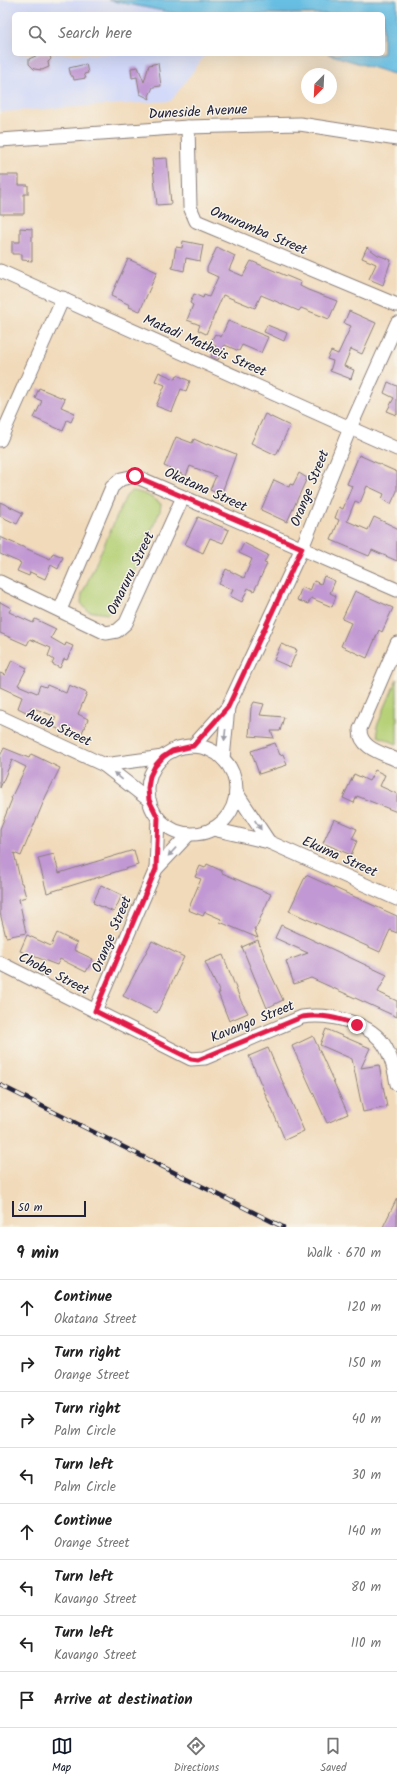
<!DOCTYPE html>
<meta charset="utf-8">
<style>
:root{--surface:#fff;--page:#f2f2f2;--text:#222;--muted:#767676;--line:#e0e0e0;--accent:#111827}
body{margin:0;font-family:Kalam,sans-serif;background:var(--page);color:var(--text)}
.compass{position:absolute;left:301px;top:68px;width:36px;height:36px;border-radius:50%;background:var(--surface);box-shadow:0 4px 16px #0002;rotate:204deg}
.scale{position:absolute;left:12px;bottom:10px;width:74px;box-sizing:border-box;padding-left:4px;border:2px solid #22223b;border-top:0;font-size:11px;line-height:14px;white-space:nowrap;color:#22223b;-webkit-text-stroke:3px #f7f3e8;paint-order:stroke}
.stop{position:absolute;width:12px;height:12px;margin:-9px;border:3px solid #e11d48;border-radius:50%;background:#fff}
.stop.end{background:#e11d48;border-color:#fff;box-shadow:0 1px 4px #0008}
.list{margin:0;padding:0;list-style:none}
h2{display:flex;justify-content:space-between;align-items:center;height:52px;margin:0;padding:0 16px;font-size:17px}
h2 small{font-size:13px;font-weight:400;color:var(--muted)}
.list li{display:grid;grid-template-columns:26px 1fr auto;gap:12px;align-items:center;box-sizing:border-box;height:56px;padding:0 16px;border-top:1px solid var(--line)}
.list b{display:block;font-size:15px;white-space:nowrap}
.list p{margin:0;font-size:13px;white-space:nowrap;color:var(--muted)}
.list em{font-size:13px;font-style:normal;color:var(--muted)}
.icon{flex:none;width:22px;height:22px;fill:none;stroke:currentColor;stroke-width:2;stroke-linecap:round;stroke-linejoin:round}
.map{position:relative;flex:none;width:397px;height:1227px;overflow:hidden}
.search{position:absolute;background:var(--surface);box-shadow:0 4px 16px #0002;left:12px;right:12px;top:12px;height:44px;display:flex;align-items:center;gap:10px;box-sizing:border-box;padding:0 14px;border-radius:6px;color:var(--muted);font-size:15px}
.sheet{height:500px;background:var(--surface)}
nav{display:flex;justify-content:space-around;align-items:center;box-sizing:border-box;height:56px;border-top:1px solid var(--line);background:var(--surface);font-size:11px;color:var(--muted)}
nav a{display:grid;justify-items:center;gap:2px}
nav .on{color:var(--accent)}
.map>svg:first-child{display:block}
.built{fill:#d2d9f9}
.green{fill:#b5d076;stroke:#6c7958}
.water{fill:#67bfe4;stroke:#447090}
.building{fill:#c198d3}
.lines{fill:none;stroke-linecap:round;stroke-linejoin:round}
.minor-casing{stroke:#8a7e7a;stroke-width:15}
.minor{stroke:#fff;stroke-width:13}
.rail-casing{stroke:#22223b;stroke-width:4.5}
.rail{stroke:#f7f3e8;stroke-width:3;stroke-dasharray:9;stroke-linecap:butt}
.oneway{fill:#9c9ca7}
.route{stroke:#e11d48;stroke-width:5}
.labels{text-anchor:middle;stroke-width:3;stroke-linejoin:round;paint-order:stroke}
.street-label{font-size:14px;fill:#22223b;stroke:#f7f3e8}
</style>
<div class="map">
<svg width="397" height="1227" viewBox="0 0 397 1227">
<rect width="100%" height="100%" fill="#f7f3e8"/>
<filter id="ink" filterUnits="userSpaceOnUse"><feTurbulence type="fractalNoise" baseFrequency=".025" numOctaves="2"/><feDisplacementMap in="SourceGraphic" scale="8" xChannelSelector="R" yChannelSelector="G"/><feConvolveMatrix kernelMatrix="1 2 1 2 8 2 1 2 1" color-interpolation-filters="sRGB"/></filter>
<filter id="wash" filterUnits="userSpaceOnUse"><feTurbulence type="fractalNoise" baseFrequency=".012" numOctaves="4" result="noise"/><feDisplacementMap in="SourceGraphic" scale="16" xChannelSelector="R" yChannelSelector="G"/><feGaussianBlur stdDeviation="0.9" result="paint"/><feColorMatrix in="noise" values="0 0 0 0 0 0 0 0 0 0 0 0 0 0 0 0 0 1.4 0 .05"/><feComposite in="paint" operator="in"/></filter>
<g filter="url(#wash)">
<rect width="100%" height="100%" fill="#f1daba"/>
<polygon class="built" points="0,0 108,0 178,14 14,14 14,54 206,54 171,101 0,112"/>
<g class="green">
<path d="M132,491C142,492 153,497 161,504L160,511L119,603L108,614L88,611L81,603L82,594L126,496Z"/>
<polygon points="397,679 397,744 378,736 377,726"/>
</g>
<polygon class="water" points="108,0 397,0 397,75 328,54 383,54 383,14 178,14"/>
<g id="blocks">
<g class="building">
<polygon points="40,54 49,54 51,59 48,62 49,67 42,70 34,69 29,64 29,59"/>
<polygon points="158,63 161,86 153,87 149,96 150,99 140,94 137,77 132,78 131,68 138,67 144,82 149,65"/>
<polygon points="86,64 88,73 84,74 86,78 74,80 73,76 71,76 69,68"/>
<polygon points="167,158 171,204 157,205 152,159"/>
<polygon points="0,175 19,175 19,185 28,185 28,194 24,194 24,214 0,214"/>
<polygon points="20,228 32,229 32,261 22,260 22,254 12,254 12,242 20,242"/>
<polygon points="183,241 203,245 200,261 186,258 184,271 172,268 176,247 182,248"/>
<polygon points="217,247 235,256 229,270 243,276 251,261 301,282 300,286 308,290 337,301 329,319 301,308 299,311 261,295 255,308 223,295 206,334 198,330 200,325 187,320 193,305 190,303 194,294 203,298 204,295 209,297 218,277 207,272 207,268"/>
<polygon points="367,247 378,255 391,260 383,285 369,279 376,264 362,258"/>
<polygon points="128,259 157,272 140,311 129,307 130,305 111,296"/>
<polygon points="349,311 376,323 362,354 351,349 344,366 354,370 351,379 330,371 333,361 327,359 331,351 338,354 351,326 344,323"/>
<polygon points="228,321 268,337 261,353 242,345 239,351 225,345 218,360 211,357 216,346 210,343 215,334 221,337"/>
<polygon points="267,325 287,333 284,341 264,332"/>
<polygon points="159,372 175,379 177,375 190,381 186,391 181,389 172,412 156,406 165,385 155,381"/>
<polygon points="388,382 397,386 397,415 387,411 394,398 384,393"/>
<polygon points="39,388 65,399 61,407 75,413 71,422 67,420 63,431 34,418 42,401 35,398"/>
<polygon points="265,414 290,426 276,455 251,443"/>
<polygon points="176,437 192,443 194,439 207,445 208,443 236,454 221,495 210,490 216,476 190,466 186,476 164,466"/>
<polygon points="359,455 397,472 397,491 391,504 382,499 384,494 367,486 360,503 355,501 347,521 368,530 374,517 397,528 397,561 372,550 369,556 331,540 339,520 335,518 339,507 343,509 352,486 347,484"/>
<polygon points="299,473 307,478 287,522 261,510 274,480 289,487 290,484 293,485"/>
<polygon points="0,502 23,513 17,524 0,516"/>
<polygon points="198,517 229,530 223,543 210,538 203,553 185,544"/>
<polygon points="0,537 50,559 53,553 63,557 58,569 51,565 45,579 30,572 29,576 17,571 21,563 0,554"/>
<polygon points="244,543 268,555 264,563 267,564 254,591 248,588 242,602 230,596 233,590 219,584 226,569 244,578 252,559 239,553"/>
<polygon points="324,576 335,581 330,593 336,596 332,607 311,598 308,604 297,600 302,587 310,591 314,581 321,584"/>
<polygon points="355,591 393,608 382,632 379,630 367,658 341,646 351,623 342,619"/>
<polygon points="0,602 11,608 9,612 33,623 35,619 56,629 51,638 65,646 66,643 73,646 67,660 64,659 60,668 52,664 54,660 48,656 51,648 30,639 27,645 0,633"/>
<polygon points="281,644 297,650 290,667 274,660"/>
<polygon points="12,660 27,668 18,685 37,693 40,685 46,687 47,685 66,693 69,685 87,693 78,714 88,719 81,735 63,728 62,731 52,726 56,717 31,707 28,713 18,708 22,697 0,687 0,673 5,675"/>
<polygon points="254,702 264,704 260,715 284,717 280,731 271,731 274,738 249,736 251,708"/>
<polygon points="275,743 280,755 283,754 287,765 259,774 251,751"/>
<polygon points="4,748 29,758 31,754 60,768 46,796 21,856 14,853 21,883 22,883 26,897 19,899 26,933 6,937 0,913 0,829 12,799 11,798 26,767 12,760 0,788 0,756"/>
<polygon points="375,770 385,775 380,786 397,794 397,812 357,796 354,803 343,798 354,774 369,781"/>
<polygon points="334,819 357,829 352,839 357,841 351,855 323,843"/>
<polygon points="134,850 138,865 47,893 38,858 54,854 59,873"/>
<polygon points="207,864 222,871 222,873 271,894 256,928 254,928 258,938 220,922 221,919 205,912 203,916 188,910 201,879 195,877 200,866 205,868"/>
<polygon points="306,875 397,916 397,933 390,930 380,952 289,911"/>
<polygon points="101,885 122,895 114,912 93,903"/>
<polygon points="281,925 387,975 378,992 397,1001 397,1017 311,978 294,984 286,961 308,953 275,938"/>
<polygon points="57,933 77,943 74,950 93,959 86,972 60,959 57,965 20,951 27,935 51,946"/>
<polygon points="258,940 270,972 283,1000 267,1008 242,947"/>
<polygon points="152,941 184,957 157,1013 123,996"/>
<polygon points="223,955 241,1001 248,1013 229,1021 218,993 220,993 205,962"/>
<polygon points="326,1029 370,1048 361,1068 379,1065 387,1107 363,1112 352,1059 320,1045"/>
<polygon points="313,1036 348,1114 327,1123 292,1046"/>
<polygon points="268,1048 304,1131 285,1140 249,1056"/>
<polygon points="397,1198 397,1227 383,1227"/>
</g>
</g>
</g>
<g filter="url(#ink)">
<use href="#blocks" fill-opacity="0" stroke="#8a7e7a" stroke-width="1"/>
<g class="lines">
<defs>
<g id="minor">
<polyline points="188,127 190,207 196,221 397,305"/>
<polyline points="0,140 188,127 300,124 397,139"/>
<polyline points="0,271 397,449"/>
<polyline points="0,440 63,298"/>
<polyline points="0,582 106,633 117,631 126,623 183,497"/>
<polyline points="60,610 112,487 121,479 135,476 397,590"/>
<path d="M397,643L360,729C359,748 382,753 397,760"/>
<polyline points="228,707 302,548 350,428 397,323"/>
<polyline points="0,717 104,765"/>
<polyline points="193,746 228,707 223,759"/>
<circle cx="192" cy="790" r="44"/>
<polyline points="149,800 104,765 163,757"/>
<polyline points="213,829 269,842 236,792"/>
<polyline points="269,842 397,899"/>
<polyline points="156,869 158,818"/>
<path d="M0,963L191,1059L205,1058L302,1017C329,1013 372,1022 386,1048C392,1059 395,1072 397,1084"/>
<polyline points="95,1011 156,869 189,834"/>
</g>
</defs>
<use href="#minor" class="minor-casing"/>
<use href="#minor" class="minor"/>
<defs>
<polyline id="rail" points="0,1085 283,1227"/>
</defs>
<use href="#rail" class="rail-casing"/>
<use href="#rail" class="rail"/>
</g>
<defs><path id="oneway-solid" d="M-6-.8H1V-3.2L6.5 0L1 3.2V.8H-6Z"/></defs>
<g class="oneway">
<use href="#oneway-solid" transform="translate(225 735) rotate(96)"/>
<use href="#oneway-solid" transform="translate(118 776) rotate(-141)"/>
<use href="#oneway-solid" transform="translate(258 825) rotate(56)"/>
<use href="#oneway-solid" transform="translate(172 852) rotate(133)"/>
</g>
</g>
<g class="lines" filter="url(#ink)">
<path class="route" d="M135,476L302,548L228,707L193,746L172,751L163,757L155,766L150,776L148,788L149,800L158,818L156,869L95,1011L191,1059L198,1060L302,1017C322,1014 338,1018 357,1025"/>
</g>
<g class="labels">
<g class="street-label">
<text transform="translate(198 111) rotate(-3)" y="5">Duneside Avenue</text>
<text transform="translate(259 230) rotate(23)" y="5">Omuramba Street</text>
<text transform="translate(205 345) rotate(24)" y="5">Matadi Matheis Street</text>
<text transform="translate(309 488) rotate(-68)" y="5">Orange Street</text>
<text transform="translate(206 489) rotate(24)" y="5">Okatana Street</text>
<text transform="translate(130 573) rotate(-64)" y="5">Omaruru Street</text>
<text transform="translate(59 727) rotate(25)" y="5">Auob Street</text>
<text transform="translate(340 856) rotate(24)" y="5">Ekuma Street</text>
<text transform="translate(111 934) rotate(-67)" y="5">Orange Street</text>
<text transform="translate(54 973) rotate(27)" y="5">Chobe Street</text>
<text transform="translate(252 1021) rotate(-22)" y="5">Kavango Street</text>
</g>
</g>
</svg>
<svg class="compass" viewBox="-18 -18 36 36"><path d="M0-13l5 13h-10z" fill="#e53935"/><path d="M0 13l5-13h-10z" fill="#767676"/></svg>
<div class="scale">50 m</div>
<div class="stop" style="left:135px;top:476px"></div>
<div class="stop end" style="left:357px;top:1025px"></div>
<div class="search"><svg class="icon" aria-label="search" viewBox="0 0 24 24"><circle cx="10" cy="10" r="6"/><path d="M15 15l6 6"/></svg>Search here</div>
</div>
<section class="sheet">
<h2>9 min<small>Walk · 670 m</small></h2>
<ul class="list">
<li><svg class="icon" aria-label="ahead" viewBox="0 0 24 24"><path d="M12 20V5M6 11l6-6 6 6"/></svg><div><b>Continue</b><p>Okatana Street</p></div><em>120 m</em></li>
<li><svg class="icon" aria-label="right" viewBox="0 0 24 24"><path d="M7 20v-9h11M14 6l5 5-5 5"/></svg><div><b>Turn right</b><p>Orange Street</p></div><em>150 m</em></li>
<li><svg class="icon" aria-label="right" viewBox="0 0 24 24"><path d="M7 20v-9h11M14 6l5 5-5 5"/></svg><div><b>Turn right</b><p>Palm Circle</p></div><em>40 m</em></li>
<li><svg class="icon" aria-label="left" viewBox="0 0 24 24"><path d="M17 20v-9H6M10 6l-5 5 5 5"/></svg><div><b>Turn left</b><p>Palm Circle</p></div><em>30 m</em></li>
<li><svg class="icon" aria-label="ahead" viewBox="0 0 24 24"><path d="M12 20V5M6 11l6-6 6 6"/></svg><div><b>Continue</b><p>Orange Street</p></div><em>140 m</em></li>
<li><svg class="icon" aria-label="left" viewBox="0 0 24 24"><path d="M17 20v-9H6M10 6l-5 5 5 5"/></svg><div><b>Turn left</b><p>Kavango Street</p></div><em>80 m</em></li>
<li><svg class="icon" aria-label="left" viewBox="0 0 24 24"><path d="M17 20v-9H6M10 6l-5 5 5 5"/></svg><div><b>Turn left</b><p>Kavango Street</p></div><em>110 m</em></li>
<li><svg class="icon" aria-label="arrive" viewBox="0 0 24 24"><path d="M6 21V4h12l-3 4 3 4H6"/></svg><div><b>Arrive at destination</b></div></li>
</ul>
</section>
<nav>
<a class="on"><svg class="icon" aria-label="map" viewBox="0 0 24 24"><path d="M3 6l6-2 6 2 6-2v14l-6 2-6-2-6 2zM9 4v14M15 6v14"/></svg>Map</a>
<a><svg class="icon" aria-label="directions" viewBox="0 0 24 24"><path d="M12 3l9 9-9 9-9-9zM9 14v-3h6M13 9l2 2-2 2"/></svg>Directions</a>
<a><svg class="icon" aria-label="saved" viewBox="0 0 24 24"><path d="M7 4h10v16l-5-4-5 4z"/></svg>Saved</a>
</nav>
